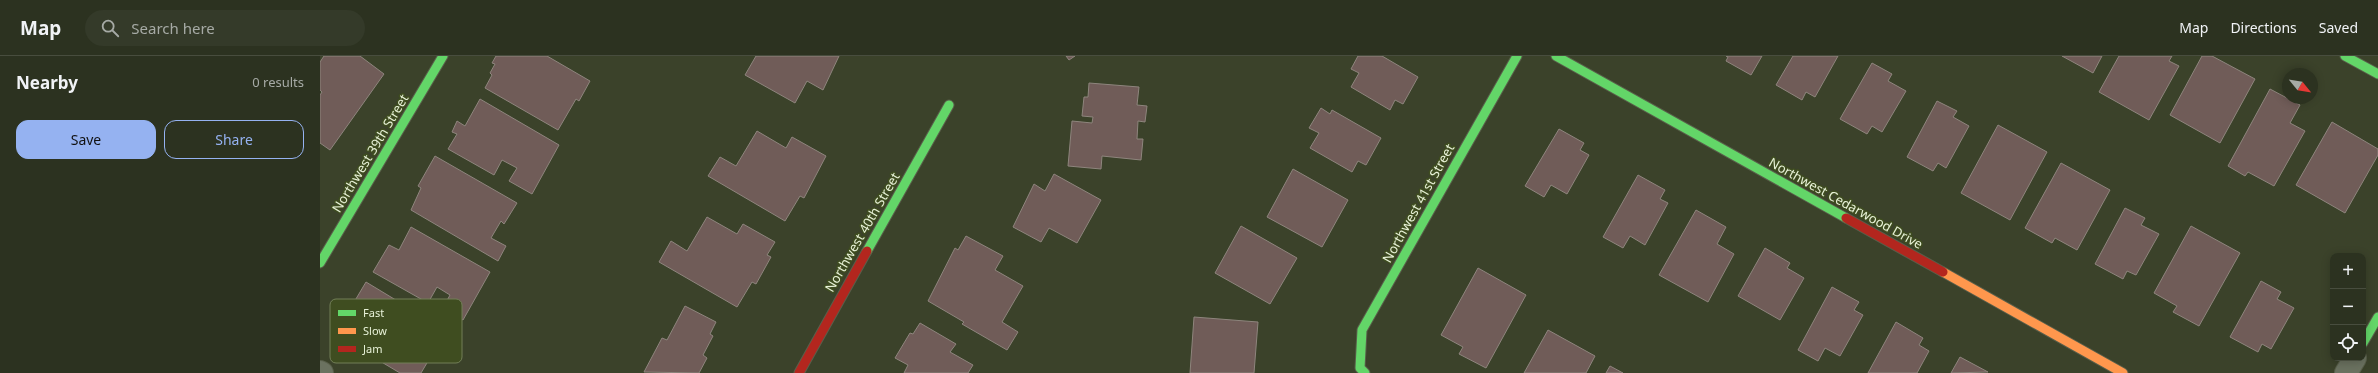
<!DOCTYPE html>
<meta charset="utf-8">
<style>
:root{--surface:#2c3220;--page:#343a29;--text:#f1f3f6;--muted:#a6aaa5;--line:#484d3e;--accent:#95b2f1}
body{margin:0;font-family:"Noto Sans",sans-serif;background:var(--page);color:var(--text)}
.controls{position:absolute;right:12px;bottom:12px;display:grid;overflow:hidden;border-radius:8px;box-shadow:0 2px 10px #0003}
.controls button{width:36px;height:36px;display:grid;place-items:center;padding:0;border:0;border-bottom:1px solid var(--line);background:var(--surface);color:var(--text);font:20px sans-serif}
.compass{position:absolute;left:1962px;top:12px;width:36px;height:36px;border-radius:50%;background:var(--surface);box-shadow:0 2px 10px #0003;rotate:120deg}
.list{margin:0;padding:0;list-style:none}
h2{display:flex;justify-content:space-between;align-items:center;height:52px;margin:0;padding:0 16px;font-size:17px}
h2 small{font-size:13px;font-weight:400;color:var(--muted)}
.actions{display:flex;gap:8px;padding:12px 16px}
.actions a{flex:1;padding:9px 0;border:1px solid var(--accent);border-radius:12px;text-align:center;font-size:14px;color:var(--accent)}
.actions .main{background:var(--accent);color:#111}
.icon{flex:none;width:22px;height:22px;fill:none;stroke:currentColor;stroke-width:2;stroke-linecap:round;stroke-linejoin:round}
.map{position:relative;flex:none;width:2058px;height:317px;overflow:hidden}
header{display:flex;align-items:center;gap:24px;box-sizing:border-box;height:56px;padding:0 20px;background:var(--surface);border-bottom:1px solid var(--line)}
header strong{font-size:19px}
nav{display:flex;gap:22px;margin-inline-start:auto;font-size:14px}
.search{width:280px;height:36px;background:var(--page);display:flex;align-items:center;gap:10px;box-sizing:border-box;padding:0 14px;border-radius:22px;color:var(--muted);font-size:15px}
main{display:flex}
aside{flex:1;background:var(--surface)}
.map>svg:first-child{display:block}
.building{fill:#705c58;stroke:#8e857d}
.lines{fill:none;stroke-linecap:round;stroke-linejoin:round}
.street-casing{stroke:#595f4a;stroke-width:24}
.fast-casing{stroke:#595f4a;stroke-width:11}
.slow-casing{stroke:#595f4a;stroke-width:11}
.jam-casing{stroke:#595f4a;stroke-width:11}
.street{stroke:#6b7260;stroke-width:22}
.fast{stroke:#63d668;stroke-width:9}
.slow{stroke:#ff974d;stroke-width:9}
.jam{stroke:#b3261e;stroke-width:9}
.labels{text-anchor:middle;stroke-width:3;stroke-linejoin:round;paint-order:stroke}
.street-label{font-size:13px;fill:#e8f2d8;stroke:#3f4d20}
.key{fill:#3f4d20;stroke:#727f57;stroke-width:1}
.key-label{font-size:11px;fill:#e8f2d8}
</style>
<header>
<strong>Map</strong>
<div class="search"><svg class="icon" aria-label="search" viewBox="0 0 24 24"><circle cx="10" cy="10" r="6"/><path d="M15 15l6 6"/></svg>Search here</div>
<nav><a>Map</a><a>Directions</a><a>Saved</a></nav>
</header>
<main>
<aside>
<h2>Nearby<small>0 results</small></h2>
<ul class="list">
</ul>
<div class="actions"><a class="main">Save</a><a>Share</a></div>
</aside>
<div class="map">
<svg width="2058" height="317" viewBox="0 0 2058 317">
<rect width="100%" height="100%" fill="#3b422a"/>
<g class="building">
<polygon points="4,0 40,0 64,18 10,94 0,87 0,39 2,36 0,34 0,6"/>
<polygon points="176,0 227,0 270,25 259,45 256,43 238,74 165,32 172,19 170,17 175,8 172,7"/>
<polygon points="436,0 519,0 503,34 487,25 475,47 425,19"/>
<polygon points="746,0 755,0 749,4"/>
<polygon points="1038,0 1062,0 1098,21 1083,48 1075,44 1070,54 1031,31 1039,17 1031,13"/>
<polygon points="1406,0 1442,0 1431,19 1406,5 1408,1"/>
<polygon points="1473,0 1518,0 1495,41 1486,36 1482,44 1456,29"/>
<polygon points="1742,0 1782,0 1773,17"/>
<polygon points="1799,0 1852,0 1849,5 1859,10 1829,64 1779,36"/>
<polygon points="1882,0 1892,0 1935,23 1900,87 1850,59"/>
<polygon points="1552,7 1572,18 1568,25 1586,35 1562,76 1552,70 1547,78 1520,63"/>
<polygon points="769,27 819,31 817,49 827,50 825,66 818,65 817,83 823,83 821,104 782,100 781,113 748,110 752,65 772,67 773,61 762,60 764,41 768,41"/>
<polygon points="1950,33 1980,49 1970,67 1985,75 1954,130 1928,116 1925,120 1908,110"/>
<polygon points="160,43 239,89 212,138 189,125 197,112 182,104 174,119 128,93 137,78 132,76 137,65 145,70"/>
<polygon points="1617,45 1637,55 1633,61 1649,70 1626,112 1618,107 1613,115 1587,101"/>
<polygon points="1001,52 1010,58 1012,54 1061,82 1046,109 1038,105 1032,116 990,92 999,77 989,72"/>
<polygon points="2012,66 2058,93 2058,99 2025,157 1976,129"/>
<polygon points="1678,69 1727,96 1690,164 1641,137"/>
<polygon points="1239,73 1264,87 1260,94 1269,99 1247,138 1231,129 1224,141 1205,130"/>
<polygon points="437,75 466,92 472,81 506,100 484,142 480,140 465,165 388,120 400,101 416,110"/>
<polygon points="115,100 197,147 184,168 181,165 171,182 186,190 178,205 91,154 101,132 98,130"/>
<polygon points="1741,107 1790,134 1757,194 1735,182 1732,187 1705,172"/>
<polygon points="973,113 1028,144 1002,191 947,161"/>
<polygon points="734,118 781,144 757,187 729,172 721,186 693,171 714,128 725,135"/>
<polygon points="1318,119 1345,134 1340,143 1348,147 1325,189 1310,180 1303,192 1283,181"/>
<polygon points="1805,152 1825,162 1821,169 1839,178 1816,219 1807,215 1803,223 1775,208"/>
<polygon points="1376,154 1406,171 1397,188 1414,198 1388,246 1339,219"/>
<polygon points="387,161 417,178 423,168 455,186 447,199 451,201 436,228 432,226 417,251 339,206 351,185 367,195"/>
<polygon points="921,170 977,202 950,248 895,217"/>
<polygon points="1871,170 1920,197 1879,270 1853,256 1857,250 1834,237"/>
<polygon points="91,171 170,216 143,264 123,252 130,239 117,231 108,247 53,216 69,189 79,194"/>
<polygon points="646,180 683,200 675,214 703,230 682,266 698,276 687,294 642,268 644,266 608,245 635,192 638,194"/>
<polygon points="1445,192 1470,207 1467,212 1484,222 1460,264 1418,240"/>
<polygon points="1158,212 1206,239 1166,312 1139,298 1143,291 1121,279"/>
<polygon points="1941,225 1961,236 1957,243 1974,252 1951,293 1942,288 1938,296 1910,281"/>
<polygon points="46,226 137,281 125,301 114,295 101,317 80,317 33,289 29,295 11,285"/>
<polygon points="1512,231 1539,246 1534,254 1543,259 1520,300 1505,292 1498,305 1478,294"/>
<polygon points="365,250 396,266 390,278 393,280 383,299 387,302 379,317 324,316 342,282 347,284"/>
<polygon points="874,261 938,266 934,317 870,317"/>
<polygon points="1576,266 1603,282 1599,289 1609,295 1597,317 1548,317"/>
<polygon points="600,267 636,288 630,296 653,309 648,317 584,317 588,309 575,302 590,277 593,278"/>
<polygon points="1228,274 1275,300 1266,317 1204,317"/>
<polygon points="1640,301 1668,316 1631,317"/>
<polygon points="1290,310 1303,317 1286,317"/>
</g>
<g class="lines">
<defs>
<g id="street">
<polyline points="0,316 2,317"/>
<polyline points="2026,317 2035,302"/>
</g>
<g id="fast">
<polyline points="1236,0 1526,162"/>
<polyline points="2025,0 2058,18"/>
<polyline points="547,195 629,49"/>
<polyline points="0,207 123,0"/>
<polyline points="2043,287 2058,261"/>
<polyline points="1045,317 1040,312 1042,274 1197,0"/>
</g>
<polyline id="slow" points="1623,216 1803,317"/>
<g id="jam">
<polyline points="1526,162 1623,216"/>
<polyline points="479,317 547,195"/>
</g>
</defs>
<use href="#street" class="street-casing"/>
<use href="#fast" class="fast-casing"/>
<use href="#slow" class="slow-casing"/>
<use href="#jam" class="jam-casing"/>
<use href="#street" class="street"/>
<use href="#fast" class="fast"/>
<use href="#slow" class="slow"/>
<use href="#jam" class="jam"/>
</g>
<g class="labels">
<g class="street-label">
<text transform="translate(50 97) rotate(-59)" y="5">Northwest 39th Street</text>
<text transform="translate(1098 147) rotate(-61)" y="5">Northwest 41st Street</text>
<text transform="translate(1526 147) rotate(29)" y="5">Northwest Cedarwood Drive</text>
<text transform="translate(542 176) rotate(-60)" y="5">Northwest 40th Street</text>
</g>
</g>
<rect x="10" y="243" width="132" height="64" rx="6" class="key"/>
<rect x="18" y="254" width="18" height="6" fill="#63d668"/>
<rect x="18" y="272" width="18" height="6" fill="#ff974d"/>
<rect x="18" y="290" width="18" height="6" fill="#b3261e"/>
<g class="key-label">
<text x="43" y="261">Fast</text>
<text x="43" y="279">Slow</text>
<text x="43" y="297">Jam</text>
</g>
</svg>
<div class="controls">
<button>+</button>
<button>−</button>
<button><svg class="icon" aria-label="locate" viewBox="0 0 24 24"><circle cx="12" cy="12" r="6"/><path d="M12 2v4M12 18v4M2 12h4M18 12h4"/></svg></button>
</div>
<svg class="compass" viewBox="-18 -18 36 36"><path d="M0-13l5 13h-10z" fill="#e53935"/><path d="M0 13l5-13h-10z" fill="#a6aaa5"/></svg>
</div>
</main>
